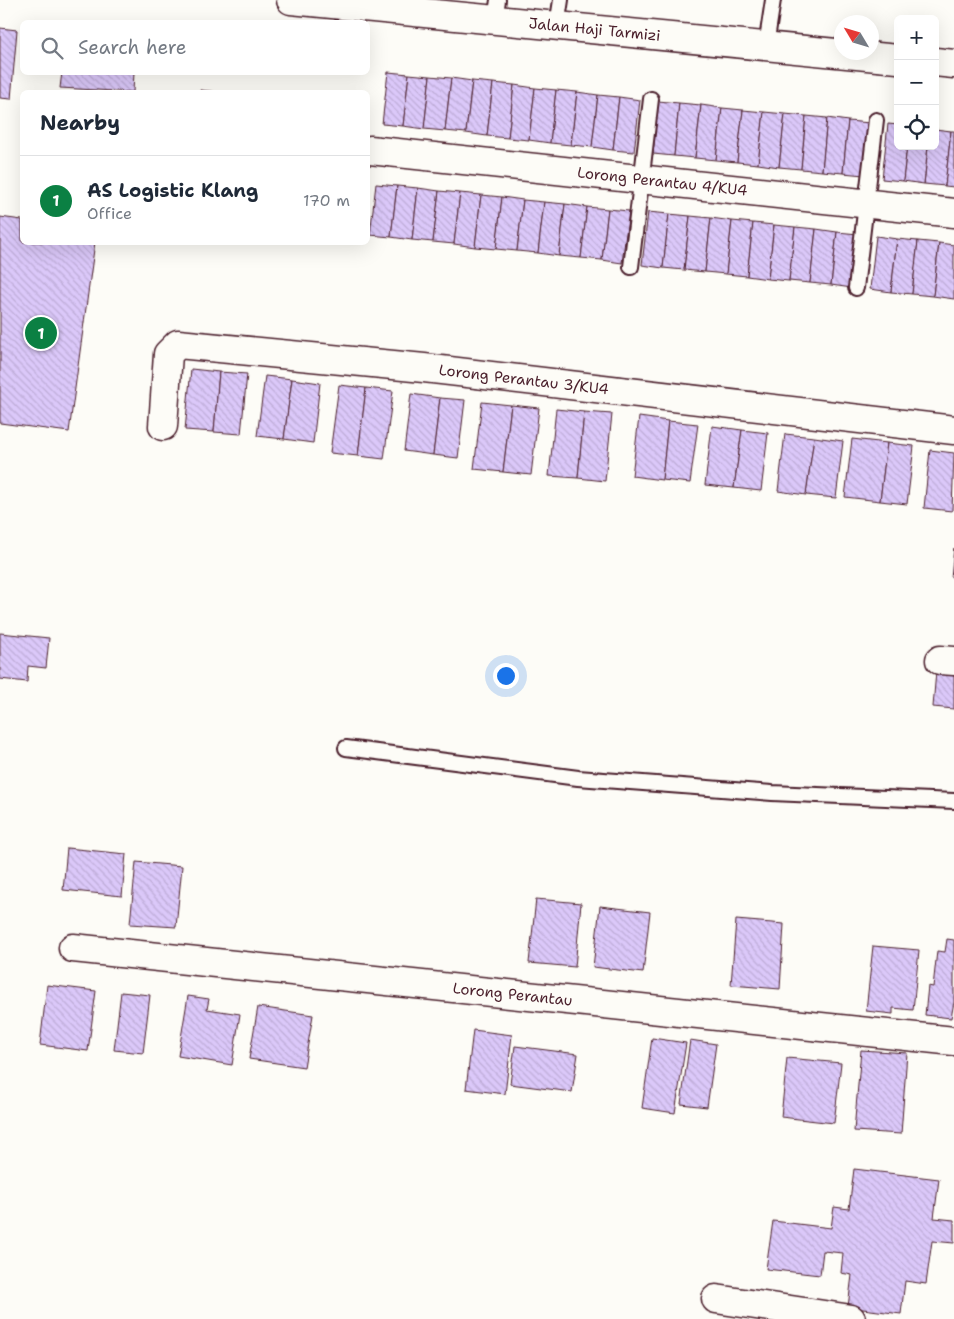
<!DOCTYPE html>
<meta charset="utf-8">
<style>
:root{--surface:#fff;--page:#f2f2f3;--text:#1f2937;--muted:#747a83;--line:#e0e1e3;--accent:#0b8043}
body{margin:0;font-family:"Shantell Sans",sans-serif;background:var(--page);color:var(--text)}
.controls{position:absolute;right:15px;top:15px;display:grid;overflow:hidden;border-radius:8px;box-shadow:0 5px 20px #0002}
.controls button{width:45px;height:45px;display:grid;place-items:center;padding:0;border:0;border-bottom:1px solid var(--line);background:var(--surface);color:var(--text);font:25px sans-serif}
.compass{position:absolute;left:834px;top:15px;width:45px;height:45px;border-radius:50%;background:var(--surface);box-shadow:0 5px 20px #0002;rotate:308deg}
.you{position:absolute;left:505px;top:675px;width:18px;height:18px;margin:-12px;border:4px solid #fff;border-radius:50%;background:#1a73e8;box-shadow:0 0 0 8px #1a73e833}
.badge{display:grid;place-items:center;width:32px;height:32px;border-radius:50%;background:var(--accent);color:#fff;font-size:16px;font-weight:700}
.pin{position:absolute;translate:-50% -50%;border:2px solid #fff;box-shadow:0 1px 5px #0006}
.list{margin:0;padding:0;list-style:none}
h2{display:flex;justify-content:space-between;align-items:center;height:65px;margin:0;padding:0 20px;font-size:21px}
h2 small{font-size:16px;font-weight:400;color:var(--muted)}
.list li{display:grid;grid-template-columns:32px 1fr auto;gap:15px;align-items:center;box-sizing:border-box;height:90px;padding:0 20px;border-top:1px solid var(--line)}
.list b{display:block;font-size:19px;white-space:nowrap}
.list p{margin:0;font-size:16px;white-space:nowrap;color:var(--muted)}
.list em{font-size:16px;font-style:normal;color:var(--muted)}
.icon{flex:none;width:28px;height:28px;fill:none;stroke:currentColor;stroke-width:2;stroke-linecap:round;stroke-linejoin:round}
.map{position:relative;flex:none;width:954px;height:1319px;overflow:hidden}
.search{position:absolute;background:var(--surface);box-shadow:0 5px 20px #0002;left:20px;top:20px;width:350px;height:55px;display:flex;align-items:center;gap:12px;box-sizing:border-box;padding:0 18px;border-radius:8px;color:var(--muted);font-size:19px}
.panel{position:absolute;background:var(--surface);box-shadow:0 5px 20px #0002;left:20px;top:90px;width:350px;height:155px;border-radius:8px}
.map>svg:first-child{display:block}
.building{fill:url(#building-back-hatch);stroke:#4a1f2b}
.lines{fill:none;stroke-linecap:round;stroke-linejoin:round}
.lane-casing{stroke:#4a1f2b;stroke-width:18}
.street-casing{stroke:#4a1f2b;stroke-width:31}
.lane{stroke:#fdfcf7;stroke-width:14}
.street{stroke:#fdfcf7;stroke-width:28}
.labels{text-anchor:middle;stroke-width:5;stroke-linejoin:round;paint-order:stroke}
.street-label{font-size:15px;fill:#4a1f2b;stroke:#fdfcf7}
</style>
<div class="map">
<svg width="954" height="1319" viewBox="0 0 954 1319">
<defs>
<pattern id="building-back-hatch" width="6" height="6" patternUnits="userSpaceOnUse" patternTransform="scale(1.25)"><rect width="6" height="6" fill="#dbc8f9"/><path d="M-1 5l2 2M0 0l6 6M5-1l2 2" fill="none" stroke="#bdabd6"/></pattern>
</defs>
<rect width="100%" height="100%" fill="#fdfcf7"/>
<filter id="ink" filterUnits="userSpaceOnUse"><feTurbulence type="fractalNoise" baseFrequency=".02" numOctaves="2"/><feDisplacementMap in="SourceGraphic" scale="10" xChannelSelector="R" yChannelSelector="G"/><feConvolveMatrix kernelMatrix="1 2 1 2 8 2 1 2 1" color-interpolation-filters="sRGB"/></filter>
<g filter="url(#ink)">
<g class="building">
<polygon points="0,28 17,30 11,99 0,98"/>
<polygon points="62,72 134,72 133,92 60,88"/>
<polygon points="388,72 409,74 403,126 382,124"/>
<polygon points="409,74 430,76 424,129 403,126"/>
<polygon points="430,76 451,78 445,131 424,129"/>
<polygon points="451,78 472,81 466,133 445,131"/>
<polygon points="472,81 493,83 487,136 466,133"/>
<polygon points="493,83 514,85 508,138 487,136"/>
<polygon points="514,85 535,88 529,140 508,138"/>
<polygon points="535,88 556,90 550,143 529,140"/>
<polygon points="200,90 219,92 200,92"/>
<polygon points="556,90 577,92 571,145 550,143"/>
<polygon points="577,92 598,95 592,147 571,145"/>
<polygon points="598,95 619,97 613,150 592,147"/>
<polygon points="619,97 640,100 634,152 613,150"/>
<polygon points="658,101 679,103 674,156 653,154"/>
<polygon points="679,103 701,105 695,158 674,156"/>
<polygon points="701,105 722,108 716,160 695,158"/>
<polygon points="722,108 743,110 737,162 716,160"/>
<polygon points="743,110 764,112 758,164 737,162"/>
<polygon points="764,112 785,114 779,167 758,164"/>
<polygon points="785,114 806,116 801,169 779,167"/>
<polygon points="806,116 827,118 822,171 801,169"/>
<polygon points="827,118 848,121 843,173 822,171"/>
<polygon points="848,121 870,123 864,175 843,173"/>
<polygon points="888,124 898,125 898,146 907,146 903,181 882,179"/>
<polygon points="935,129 951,131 945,186 924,184 928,146 935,146"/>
<polygon points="951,131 954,131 954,187 945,186"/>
<polygon points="907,146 928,146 924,184 903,181"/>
<polygon points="376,184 397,186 391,237 370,235"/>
<polygon points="397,186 418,188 412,240 391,237"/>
<polygon points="418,188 439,191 433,242 412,240"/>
<polygon points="439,191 460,193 454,244 433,242"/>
<polygon points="460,193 481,195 475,247 454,244"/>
<polygon points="481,195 502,197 496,249 475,247"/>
<polygon points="502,197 523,200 517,251 496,249"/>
<polygon points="523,200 544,202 538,253 517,251"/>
<polygon points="544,202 565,204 559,256 538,253"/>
<polygon points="565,204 587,207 581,258 559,256"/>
<polygon points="587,207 608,209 602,260 581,258"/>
<polygon points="608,209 629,211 622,263 602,260"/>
<polygon points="648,212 669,214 663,268 642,265"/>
<polygon points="669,214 690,216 684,270 663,268"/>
<polygon points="690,216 711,218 705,272 684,270"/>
<polygon points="0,217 22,220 22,242 95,242 69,432 0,423"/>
<polygon points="711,218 732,221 726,274 705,272"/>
<polygon points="732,221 753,223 747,276 726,274"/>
<polygon points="753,223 774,225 768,279 747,276"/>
<polygon points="774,225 795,227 789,281 768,279"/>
<polygon points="795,227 816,229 810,283 789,281"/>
<polygon points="816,229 837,232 831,285 810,283"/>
<polygon points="837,232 858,234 852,288 831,285"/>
<polygon points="876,236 897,239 891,292 870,289"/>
<polygon points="897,239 918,241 912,294 891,292"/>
<polygon points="918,241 939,243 933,296 912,294"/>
<polygon points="939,243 954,245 954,299 933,296"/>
<polygon points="191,369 219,372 214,432 185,430"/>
<polygon points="219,372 247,374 241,434 214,432"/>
<polygon points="265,376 292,379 284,439 257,436"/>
<polygon points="292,379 320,383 313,443 284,439"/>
<polygon points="339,385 366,388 358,456 330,453"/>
<polygon points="366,388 393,391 384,459 358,456"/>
<polygon points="411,394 440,398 433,455 404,451"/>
<polygon points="440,398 465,400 458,458 433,455"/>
<polygon points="482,402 511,405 503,472 474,469"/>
<polygon points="511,405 539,408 531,475 503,472"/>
<polygon points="556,409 584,412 578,478 549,476"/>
<polygon points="584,412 612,414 605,481 578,478"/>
<polygon points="639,417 668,421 662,480 632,476"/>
<polygon points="668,421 698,424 690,483 662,480"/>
<polygon points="712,426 742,430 734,488 705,485"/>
<polygon points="742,430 768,433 761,491 734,488"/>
<polygon points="785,434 814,437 806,495 778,491"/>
<polygon points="814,437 843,441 836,498 806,495"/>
<polygon points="852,439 887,443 880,501 845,497"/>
<polygon points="887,443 914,446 907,504 880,501"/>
<polygon points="930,450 954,453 952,511 924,508"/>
<polygon points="954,548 954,577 951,577"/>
<polygon points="0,633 49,638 46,668 28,666 27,682 0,679"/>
<polygon points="936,671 954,672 954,709 933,707"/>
<polygon points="67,848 126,854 122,896 63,890"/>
<polygon points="136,862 182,866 176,927 130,924"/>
<polygon points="536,899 581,903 575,967 529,963"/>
<polygon points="600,906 650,912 643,973 593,967"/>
<polygon points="736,920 784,924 780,989 731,985"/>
<polygon points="947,939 954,940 954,1002 951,1018 925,1015 928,986 933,987 937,951 945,952"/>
<polygon points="873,946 919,950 913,1010 893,1008 893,1014 866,1011"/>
<polygon points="47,985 96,991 88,1051 40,1045"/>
<polygon points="121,992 150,995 143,1053 114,1050"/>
<polygon points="188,996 209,999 207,1009 240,1014 232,1065 178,1056"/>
<polygon points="258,1007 313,1015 304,1067 249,1059"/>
<polygon points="473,1030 512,1035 505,1094 466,1089"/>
<polygon points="652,1038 686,1043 675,1113 642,1108"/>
<polygon points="690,1040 716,1044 707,1107 681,1104"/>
<polygon points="515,1046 578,1054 572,1092 510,1084"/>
<polygon points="861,1050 907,1053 901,1134 854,1131"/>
<polygon points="787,1058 841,1063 834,1123 781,1117"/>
<polygon points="854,1169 939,1179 934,1218 954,1220 954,1243 932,1241 926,1284 905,1281 901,1314 848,1307 852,1275 841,1273 843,1253 823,1251 820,1275 766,1269 773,1221 831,1228 834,1207 849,1209"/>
</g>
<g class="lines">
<defs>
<g id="lane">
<polyline points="495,20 498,0"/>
<polyline points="557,26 561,0"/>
<polyline points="766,46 773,0"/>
<polyline points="631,267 651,99"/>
<polyline points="856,288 876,120"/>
<polyline points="346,748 578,778 772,793 954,801"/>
</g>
<g id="street">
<path id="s1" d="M291,0L898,59"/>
<polyline points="935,62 954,64"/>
<path id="s2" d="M370,150L954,213"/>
<path id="s3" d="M163,426L168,354L178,344L424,368L954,430"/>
<polyline points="940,660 954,661"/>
<path id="s4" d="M73,948L954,1041"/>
<polyline points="716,1299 851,1319"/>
</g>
</defs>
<use href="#lane" class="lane-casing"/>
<use href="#street" class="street-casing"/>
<use href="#lane" class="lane"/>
<use href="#street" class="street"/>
</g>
</g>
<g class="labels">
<g class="street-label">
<text dy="5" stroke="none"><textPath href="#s1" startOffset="305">Jalan Haji Tarmizi</textPath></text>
<text dy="5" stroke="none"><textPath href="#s2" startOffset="294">Lorong Perantau 4/KU4</textPath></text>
<text dy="5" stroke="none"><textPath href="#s3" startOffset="434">Lorong Perantau 3/KU4</textPath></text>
<text dy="5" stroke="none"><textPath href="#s4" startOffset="442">Lorong Perantau</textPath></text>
</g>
</g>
</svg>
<div class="controls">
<button>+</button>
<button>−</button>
<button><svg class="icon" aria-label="locate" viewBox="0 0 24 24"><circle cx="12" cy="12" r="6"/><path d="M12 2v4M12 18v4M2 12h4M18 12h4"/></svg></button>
</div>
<svg class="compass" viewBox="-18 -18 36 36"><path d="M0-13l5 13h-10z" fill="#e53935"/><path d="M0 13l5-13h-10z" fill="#747a83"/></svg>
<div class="you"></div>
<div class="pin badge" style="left:41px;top:333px">1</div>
<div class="search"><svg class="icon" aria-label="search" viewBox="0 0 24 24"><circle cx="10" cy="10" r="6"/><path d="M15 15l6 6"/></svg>Search here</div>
<section class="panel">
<h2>Nearby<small></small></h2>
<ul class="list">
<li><span class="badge">1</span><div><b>AS Logistic Klang</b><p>Office</p></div><em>170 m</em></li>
</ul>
</section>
</div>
